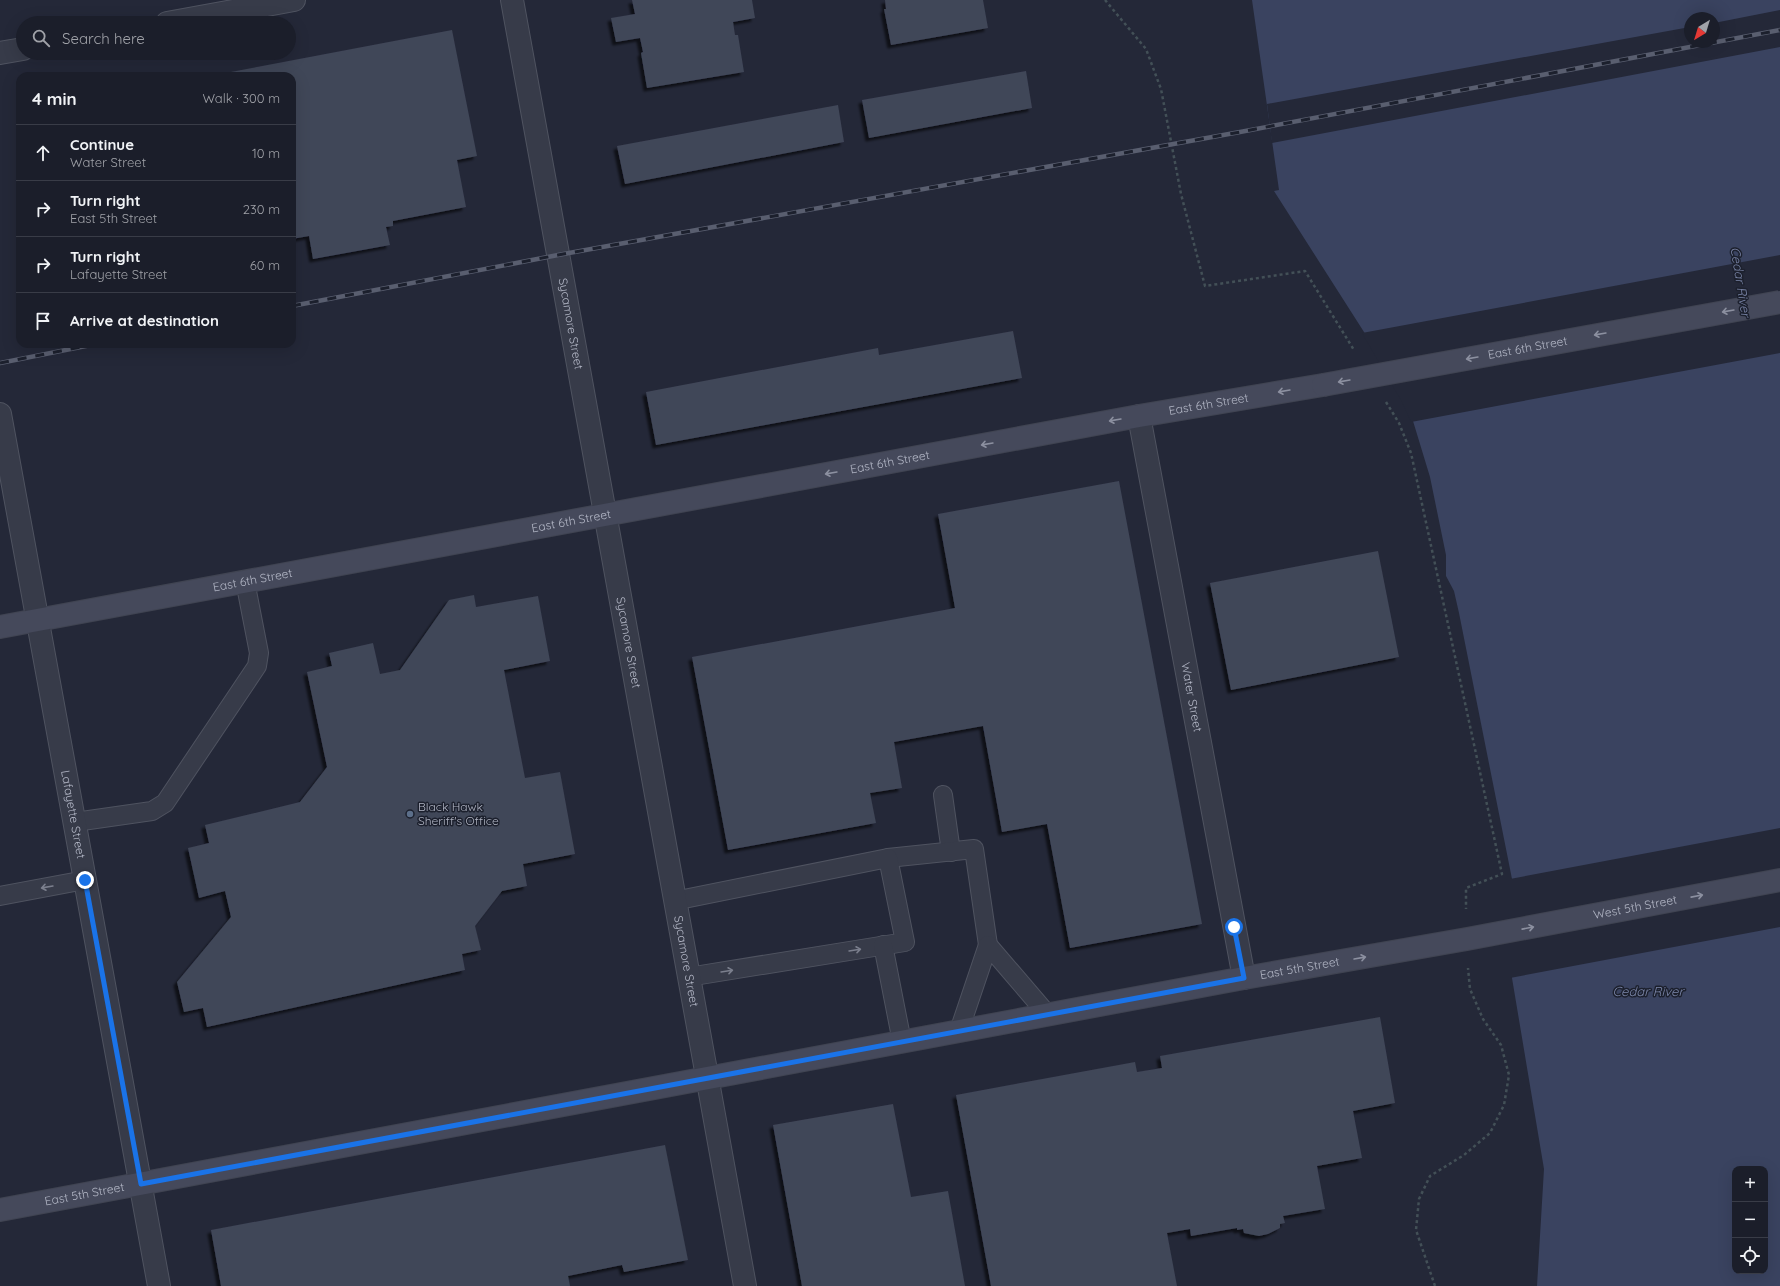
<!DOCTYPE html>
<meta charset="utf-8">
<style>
:root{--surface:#1b1e2a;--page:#282b36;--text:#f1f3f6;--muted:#a0a2a8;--line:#393c47}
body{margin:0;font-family:Quicksand,sans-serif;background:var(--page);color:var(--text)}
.controls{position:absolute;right:12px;bottom:12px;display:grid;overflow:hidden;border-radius:8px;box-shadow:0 4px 16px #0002}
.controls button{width:36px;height:36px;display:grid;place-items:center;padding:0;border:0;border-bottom:1px solid var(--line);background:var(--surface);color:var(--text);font:20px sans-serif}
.compass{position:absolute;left:1684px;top:12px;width:36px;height:36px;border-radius:50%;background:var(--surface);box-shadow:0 4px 16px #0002;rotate:218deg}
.stop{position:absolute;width:12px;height:12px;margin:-9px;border:3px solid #1a73e8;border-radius:50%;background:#fff}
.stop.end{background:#1a73e8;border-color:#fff;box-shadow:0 1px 4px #0008}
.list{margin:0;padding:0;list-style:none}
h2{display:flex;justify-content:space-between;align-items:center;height:52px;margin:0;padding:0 16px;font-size:17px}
h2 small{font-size:13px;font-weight:400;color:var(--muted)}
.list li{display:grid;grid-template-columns:26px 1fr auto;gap:12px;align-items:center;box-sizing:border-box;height:56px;padding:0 16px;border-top:1px solid var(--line)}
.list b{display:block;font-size:15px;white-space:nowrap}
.list p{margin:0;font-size:13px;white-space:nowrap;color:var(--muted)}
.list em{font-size:13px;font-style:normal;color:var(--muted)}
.icon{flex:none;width:22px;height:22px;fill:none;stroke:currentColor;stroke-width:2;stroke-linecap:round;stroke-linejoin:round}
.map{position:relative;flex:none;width:1780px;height:1286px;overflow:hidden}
.search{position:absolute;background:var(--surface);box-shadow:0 4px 16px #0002;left:16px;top:16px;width:280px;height:44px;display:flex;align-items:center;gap:10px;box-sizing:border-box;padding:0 14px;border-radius:22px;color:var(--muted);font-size:15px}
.panel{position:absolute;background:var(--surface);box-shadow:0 4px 16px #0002;left:16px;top:72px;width:280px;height:276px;border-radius:12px}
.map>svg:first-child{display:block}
.water{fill:#3a4360;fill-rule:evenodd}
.pier{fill:#242838}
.building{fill:#404658;filter:url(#shadow)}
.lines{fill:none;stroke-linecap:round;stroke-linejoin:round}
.service-casing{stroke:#4f5360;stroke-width:20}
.minor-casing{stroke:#4f5360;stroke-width:24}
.tertiary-casing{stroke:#4f5360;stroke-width:24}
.secondary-casing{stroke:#404452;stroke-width:24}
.path{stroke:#435057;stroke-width:2.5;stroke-dasharray:3 3;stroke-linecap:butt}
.service{stroke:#373b49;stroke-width:18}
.minor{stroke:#373b49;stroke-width:22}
.tertiary{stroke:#373b49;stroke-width:22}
.secondary{stroke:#45495b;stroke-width:22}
.rail-casing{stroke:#595e6f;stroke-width:4.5}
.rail{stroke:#1c202d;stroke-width:3;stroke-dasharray:9;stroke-linecap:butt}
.secondary-bridge-casing{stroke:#404452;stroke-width:24;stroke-linecap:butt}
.secondary-bridge{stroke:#45495b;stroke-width:22}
.oneway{stroke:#8c90a0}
.oneway2{stroke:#7b7f8d}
.route{stroke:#1a73e8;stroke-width:5}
.service-dot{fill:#5c6f8a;stroke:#1c202d;stroke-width:1.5}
.labels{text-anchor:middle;stroke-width:3;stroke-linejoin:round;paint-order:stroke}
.street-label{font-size:12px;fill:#b2b6c5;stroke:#1c202d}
.poi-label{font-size:12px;fill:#b2b6c5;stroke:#1c202d;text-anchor:start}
.water-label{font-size:13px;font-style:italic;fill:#7c87aa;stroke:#1c202d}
</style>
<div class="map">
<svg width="1780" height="1286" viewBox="0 0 1780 1286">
<defs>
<filter id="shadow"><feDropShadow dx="-3.5" dy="3.5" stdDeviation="1" flood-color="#0009"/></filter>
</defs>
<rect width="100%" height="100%" fill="#242838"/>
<path class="water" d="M1252,0H1780V1286H1537L1544,1169L1512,978V879L1459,613L1454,591L1446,576V555L1430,477L1413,421L1404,401L1364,332L1274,191L1279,190ZM1690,18H1714V42H1690ZM1735,1169H1765V1271H1735Z"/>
<g class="pier">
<polygon points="1780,10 1780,47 1272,143 1267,104 1690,27 1690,42 1714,42 1714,23"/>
<polygon points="1780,255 1780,353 1411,422 1402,402 1362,333"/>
<polygon points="1780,828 1780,927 1510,978 1510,879"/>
</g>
<g class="building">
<polygon points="632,0 752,0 755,18 733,22 735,35 738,35 744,72 647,88 641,53 643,52 640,38 616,42 611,18 635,14"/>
<polygon points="885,0 983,0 988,28 891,45 884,9 886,9"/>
<polygon points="452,30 477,156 457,160 466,207 393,221 393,226 386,227 390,245 313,259 309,236 292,239 292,76 215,75"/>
<polygon points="1026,71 1032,108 869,138 862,100"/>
<polygon points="838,105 844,142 625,184 617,146"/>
<polygon points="1013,331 1022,378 656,445 646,392 878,348 879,355"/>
<polygon points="1119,481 1202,924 1070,948 1047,824 1002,832 983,726 894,742 902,788 870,793 876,823 728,850 692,657 955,608 938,514"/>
<polygon points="1378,551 1399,657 1231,690 1210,583"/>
<polygon points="474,595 476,607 538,596 550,661 504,670 525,778 560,772 575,854 523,864 527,886 502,891 475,926 481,950 462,954 465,970 207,1027 203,1008 184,1012 177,982 231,917 225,891 199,898 188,848 209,843 205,825 300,802 327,767 307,672 332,666 329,653 373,643 380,674 400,670 449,600"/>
<polygon points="1380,1017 1395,1103 1353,1111 1362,1158 1317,1166 1325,1209 1283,1216 1285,1223 1280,1224 1280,1228 1268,1234 1259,1236 1244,1233 1243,1229 1237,1230 1237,1228 1191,1236 1190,1229 1167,1233 1177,1286 991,1286 956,1095 1135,1062 1137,1072 1162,1068 1160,1056"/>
<polygon points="893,1104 911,1197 948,1191 965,1286 802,1286 773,1125"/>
<polygon points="665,1145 688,1260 624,1272 622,1265 568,1276 570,1286 221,1286 211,1230"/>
</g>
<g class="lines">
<defs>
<g id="service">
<polyline points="943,795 951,852"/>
<polyline points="75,822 152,811 165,803 257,666 259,653 245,581"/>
<polyline points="888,858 974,849 988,945"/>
<polyline points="0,896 85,880"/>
<polyline points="674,901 888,858 905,942 688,977"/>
<polyline points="883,945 902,1042"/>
<polyline points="959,1031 988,945 1048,1015"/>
</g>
<g id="minor">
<polyline points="167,23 294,0"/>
<polyline points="0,53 23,49"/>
<path id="s1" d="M1139,416L1244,978"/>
</g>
<g id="tertiary">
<path id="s2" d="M512,0L745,1286"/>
<path id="s3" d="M0,414L159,1286"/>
</g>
<g id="secondary">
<path id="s4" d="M0,627L1139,416L1323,385"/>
<path id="s5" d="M0,1210L1244,978L1467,939L1780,880"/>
</g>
</defs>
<use href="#service" class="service-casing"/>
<use href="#minor" class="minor-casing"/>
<use href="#tertiary" class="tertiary-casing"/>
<use href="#secondary" class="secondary-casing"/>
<g class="path">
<polyline points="1105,0 1146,49 1161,89 1181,194 1205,286 1305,271 1354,350"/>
<polyline points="1386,402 1399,423 1411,453 1502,874 1466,888 1466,909"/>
<polyline points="1435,1286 1416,1230 1419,1199 1430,1176 1464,1155 1490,1133 1504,1105 1509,1075 1501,1045 1483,1019 1470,989 1468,968"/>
</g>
<use href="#service" class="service"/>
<use href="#minor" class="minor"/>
<use href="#tertiary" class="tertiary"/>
<use href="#secondary" class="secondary"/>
<defs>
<g id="rail">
<polyline points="292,306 558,255 1240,132 1780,30"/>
<polyline points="0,363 96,344"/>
</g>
</defs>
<use href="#rail" class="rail-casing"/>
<use href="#rail" class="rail"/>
<defs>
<g id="secondary-bridge">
<path id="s6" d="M1323,385L1780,302"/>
</g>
</defs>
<use href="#secondary-bridge" class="secondary-bridge-casing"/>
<use href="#secondary-bridge" class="secondary-bridge"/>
</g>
<defs><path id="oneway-shaft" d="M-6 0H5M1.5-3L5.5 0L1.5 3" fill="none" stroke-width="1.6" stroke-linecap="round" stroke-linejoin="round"/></defs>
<g class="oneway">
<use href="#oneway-shaft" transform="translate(1728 311) rotate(170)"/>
<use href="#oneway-shaft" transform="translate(1600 334) rotate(170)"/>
<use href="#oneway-shaft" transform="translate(1472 358) rotate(170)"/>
<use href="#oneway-shaft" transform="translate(1344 381) rotate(170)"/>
<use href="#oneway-shaft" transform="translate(1284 391) rotate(170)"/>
<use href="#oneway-shaft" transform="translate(1115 420) rotate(170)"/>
<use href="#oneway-shaft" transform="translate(987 444) rotate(170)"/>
<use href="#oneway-shaft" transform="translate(831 473) rotate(170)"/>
<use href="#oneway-shaft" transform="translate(1697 896) rotate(-11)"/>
<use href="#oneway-shaft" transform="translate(1528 928) rotate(-11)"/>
<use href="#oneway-shaft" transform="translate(1360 958) rotate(-10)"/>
</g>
<g class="oneway2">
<use href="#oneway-shaft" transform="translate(47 887) rotate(170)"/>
<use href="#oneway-shaft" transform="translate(855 950) rotate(-9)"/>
<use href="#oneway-shaft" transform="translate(727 971) rotate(-9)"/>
</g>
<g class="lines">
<polyline class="route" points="85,880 141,1184 1244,978 1234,927"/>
</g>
<circle class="service-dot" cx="410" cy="814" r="4"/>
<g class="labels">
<g class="street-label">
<text dy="4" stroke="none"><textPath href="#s2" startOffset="329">Sycamore Street</textPath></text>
<text dy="4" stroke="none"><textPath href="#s6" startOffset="208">East 6th Street</textPath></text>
<text dy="4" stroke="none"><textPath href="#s4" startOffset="1229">East 6th Street</textPath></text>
<text dy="4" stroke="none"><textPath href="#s4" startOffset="905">East 6th Street</textPath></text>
<text dy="4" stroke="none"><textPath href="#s4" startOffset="581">East 6th Street</textPath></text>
<text dy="4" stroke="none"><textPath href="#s4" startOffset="257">East 6th Street</textPath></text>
<text dy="4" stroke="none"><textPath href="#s2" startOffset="653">Sycamore Street</textPath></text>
<text dy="4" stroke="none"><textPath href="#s1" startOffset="286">Water Street</textPath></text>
<text dy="4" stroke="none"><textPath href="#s3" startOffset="407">Lafayette Street</textPath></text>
<text dy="4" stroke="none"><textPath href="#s5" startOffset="1663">West 5th Street</textPath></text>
<text dy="4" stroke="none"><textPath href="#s2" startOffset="977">Sycamore Street</textPath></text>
<text dy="4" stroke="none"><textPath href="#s5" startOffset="1322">East 5th Street</textPath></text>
<text dy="4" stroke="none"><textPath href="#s5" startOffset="86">East 5th Street</textPath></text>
</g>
<g class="poi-label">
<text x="418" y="811">Black Hawk<tspan x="418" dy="14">Sheriff's Office</tspan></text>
</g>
<g class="water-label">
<text transform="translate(1741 282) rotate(81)" y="5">Cedar River</text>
<text x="1648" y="996">Cedar River</text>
</g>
</g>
</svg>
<div class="controls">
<button>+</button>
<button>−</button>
<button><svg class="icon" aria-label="locate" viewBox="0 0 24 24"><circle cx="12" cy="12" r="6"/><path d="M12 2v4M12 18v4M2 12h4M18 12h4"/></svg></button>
</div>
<svg class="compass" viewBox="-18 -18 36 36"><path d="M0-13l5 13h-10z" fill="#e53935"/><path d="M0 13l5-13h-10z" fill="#a0a2a8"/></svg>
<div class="stop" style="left:1234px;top:927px"></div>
<div class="stop end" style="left:85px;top:880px"></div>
<div class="search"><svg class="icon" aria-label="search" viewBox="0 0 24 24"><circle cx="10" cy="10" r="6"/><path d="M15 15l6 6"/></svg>Search here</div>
<section class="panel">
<h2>4 min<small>Walk · 300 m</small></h2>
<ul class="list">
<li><svg class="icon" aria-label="ahead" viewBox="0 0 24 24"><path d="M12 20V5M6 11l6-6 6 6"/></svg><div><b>Continue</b><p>Water Street</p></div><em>10 m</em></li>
<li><svg class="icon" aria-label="right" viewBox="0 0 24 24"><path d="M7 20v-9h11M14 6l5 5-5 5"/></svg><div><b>Turn right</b><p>East 5th Street</p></div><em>230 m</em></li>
<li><svg class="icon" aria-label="right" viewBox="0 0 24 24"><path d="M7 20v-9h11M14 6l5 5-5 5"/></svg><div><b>Turn right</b><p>Lafayette Street</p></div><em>60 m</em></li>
<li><svg class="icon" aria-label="arrive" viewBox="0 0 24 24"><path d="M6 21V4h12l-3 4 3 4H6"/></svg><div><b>Arrive at destination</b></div></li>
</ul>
</section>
</div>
